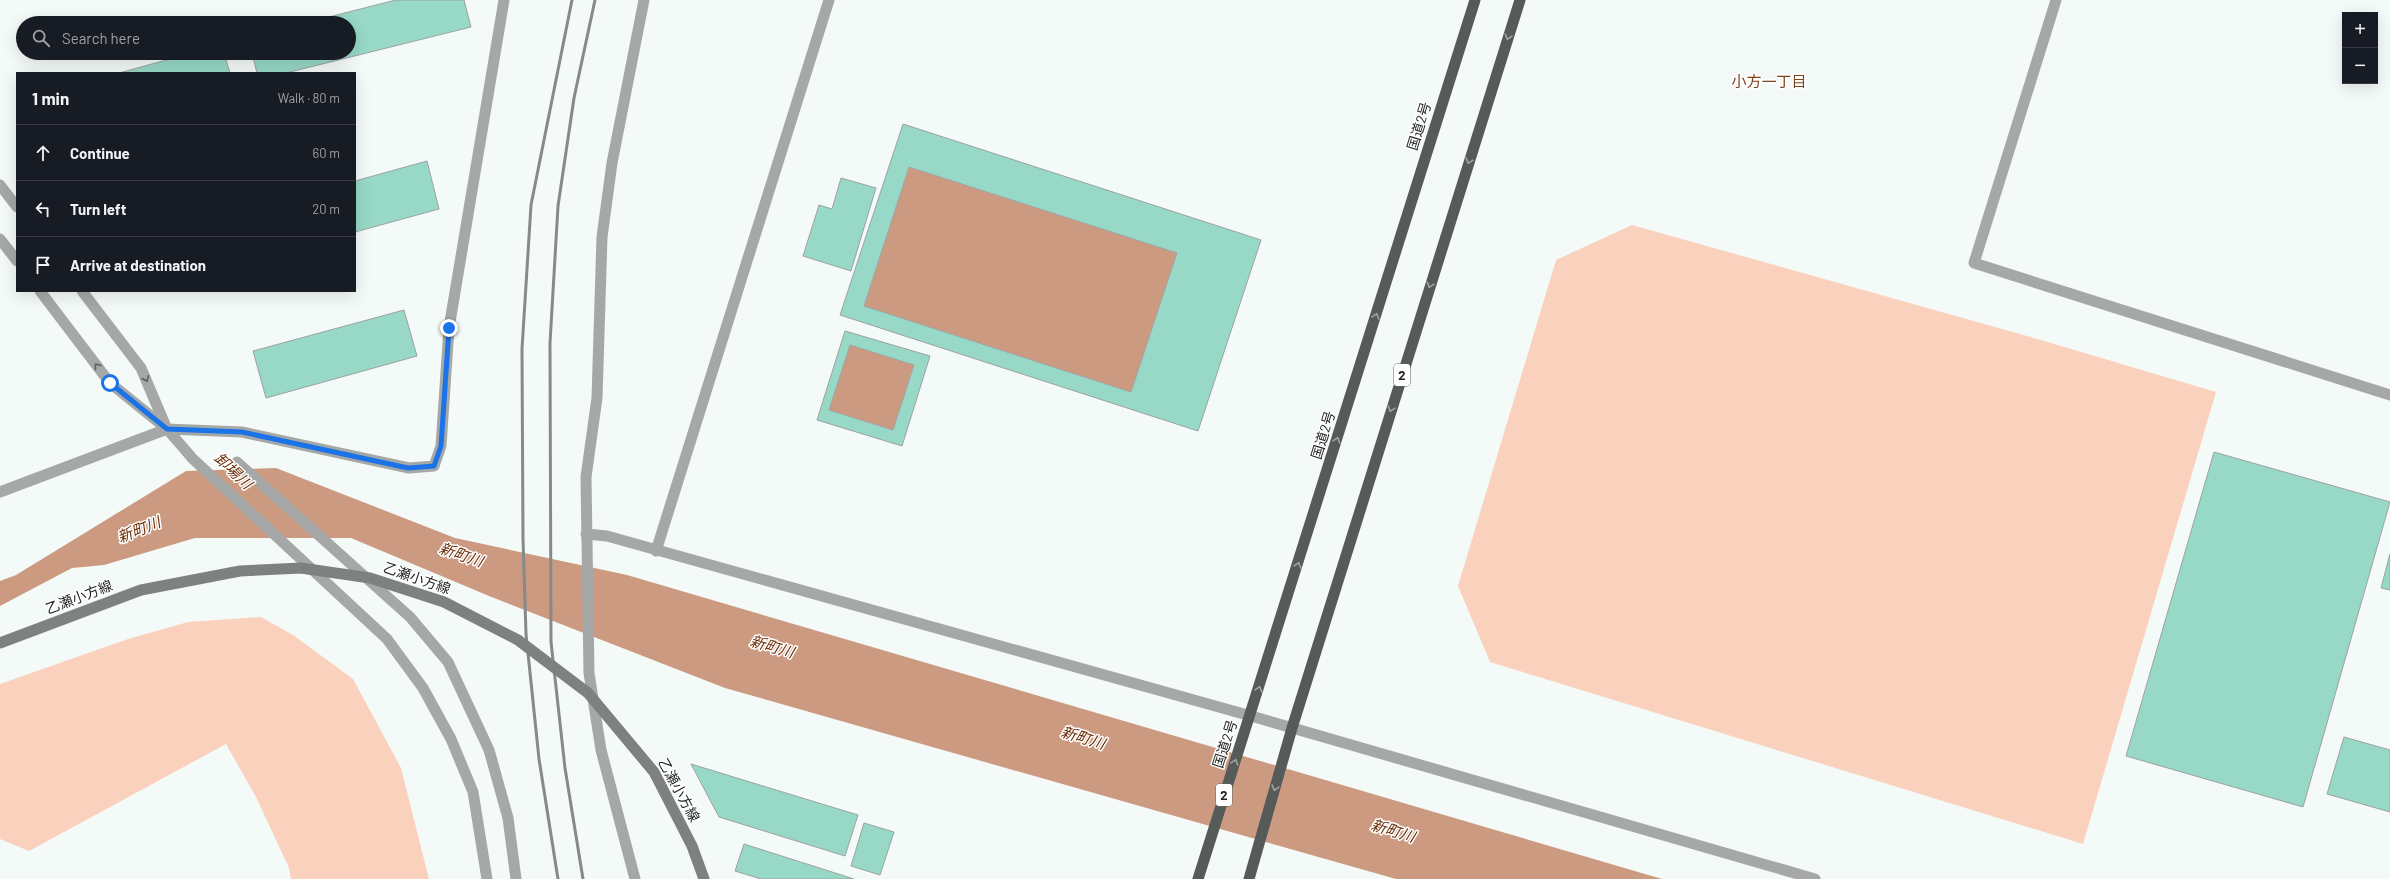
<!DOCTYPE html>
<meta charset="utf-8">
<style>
:root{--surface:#171b24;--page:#242831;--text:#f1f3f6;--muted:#9ea1a6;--line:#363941}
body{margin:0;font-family:Barlow,"Noto Sans JP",sans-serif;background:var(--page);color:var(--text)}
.controls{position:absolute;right:12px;top:12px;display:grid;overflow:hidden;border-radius:0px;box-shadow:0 4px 16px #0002}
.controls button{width:36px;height:36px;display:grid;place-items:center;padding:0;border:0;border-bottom:1px solid var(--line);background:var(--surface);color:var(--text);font:20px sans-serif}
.stop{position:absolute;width:12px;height:12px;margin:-9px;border:3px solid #1a73e8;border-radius:50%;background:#fff}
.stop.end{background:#1a73e8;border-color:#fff;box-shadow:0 1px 4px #0008}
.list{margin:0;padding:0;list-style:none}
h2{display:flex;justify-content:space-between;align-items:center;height:52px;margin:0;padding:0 16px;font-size:17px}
h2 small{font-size:13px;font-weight:400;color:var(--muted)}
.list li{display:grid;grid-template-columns:26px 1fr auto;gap:12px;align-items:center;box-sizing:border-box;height:56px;padding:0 16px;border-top:1px solid var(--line)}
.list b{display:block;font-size:15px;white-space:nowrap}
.list em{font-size:13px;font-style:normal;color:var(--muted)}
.icon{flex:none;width:22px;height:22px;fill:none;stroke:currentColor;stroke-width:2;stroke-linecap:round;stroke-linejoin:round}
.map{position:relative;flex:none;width:2390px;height:879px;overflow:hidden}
.search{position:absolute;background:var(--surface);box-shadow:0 4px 16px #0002;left:16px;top:16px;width:340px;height:44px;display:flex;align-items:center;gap:10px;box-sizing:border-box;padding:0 14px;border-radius:22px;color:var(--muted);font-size:15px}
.panel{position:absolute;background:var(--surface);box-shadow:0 4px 16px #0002;left:16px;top:72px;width:340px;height:220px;border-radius:0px}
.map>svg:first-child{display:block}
.green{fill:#fad1bd}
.water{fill:#cc9a81}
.building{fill:#97d8c7;stroke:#9da2a1;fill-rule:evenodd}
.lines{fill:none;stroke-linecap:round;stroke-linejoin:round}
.pedestrian{stroke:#a5a8a7;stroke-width:11}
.minor{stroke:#a5a8a7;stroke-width:11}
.tertiary{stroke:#a5a8a7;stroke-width:11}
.trunk{stroke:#565a58;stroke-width:11}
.rail{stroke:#868a89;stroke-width:3}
.secondary-bridge{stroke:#7e8180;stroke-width:11}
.oneway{stroke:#a2a4a3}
.oneway2{stroke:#5e605f}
.route{stroke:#1a73e8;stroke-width:5}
.labels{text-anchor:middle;stroke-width:3;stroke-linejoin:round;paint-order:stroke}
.shield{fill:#fff;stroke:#656666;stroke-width:1}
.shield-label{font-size:13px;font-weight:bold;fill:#232524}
.street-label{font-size:14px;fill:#232524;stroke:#fff}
.neighbourhood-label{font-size:15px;fill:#7f401c;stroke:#fff}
.water-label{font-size:15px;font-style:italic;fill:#6b2d05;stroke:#fff}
</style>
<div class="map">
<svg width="2390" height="879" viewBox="0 0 2390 879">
<rect width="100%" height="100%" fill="#f4faf8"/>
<g class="green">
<polygon points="1632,225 2034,338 2216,392 2083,844 1490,662 1458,586 1556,260"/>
<polygon points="261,617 293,635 353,679 401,768 429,879 291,879 289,868 256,797 226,744 29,851 0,839 0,684 128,639 188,622"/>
</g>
<g class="water">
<polygon points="909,167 1177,253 1131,392 864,306"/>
<polygon points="850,345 914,365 893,430 829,410"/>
<polygon points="276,468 455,538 627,575 1662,879 1396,879 725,688 489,596 351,538 195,538 104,565 72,568 0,606 0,581 16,575 186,471"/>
</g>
<g class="building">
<polygon points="396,0 464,0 471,27 286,73 257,73 252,53 349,53 349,23 305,23"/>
<polygon points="192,53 224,53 230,73 119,73"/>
<path d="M903,124L1261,240L1198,431L840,315ZM909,167L1177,253L1131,392L864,306Z"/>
<polygon points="427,161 439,209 355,232 355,181"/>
<polygon points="841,178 876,188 851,271 803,256 819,205 832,209"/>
<polygon points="404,310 417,356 266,398 253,351"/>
<path d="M845,331L930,356L902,446L817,420ZM850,345L914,365L893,430L829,410Z"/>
<polygon points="2214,452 2390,502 2303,807 2126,756"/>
<polygon points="2390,554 2390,590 2381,588"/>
<polygon points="2344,737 2390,750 2390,812 2327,794"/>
<polygon points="691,764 858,815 845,856 719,817"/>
<polygon points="864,823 894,832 880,875 851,866"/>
<polygon points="744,844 854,879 761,879 735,871"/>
</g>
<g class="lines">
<polyline class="pedestrian" points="237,462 410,617 448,662 489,750 508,818 516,879"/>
<g class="minor">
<polyline points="2056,0 1974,263 2390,395"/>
<polyline points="0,185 17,207"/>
<polyline points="0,239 17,261"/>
<polyline points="40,291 110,383 167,429 242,432 409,468 434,466 441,446 449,328 504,0"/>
<polyline points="82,291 141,368 166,427"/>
<polyline points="586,534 607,536 1251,716 1815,879"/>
<polyline points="656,551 829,0"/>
<polyline points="635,879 601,750 589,673 586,477 597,398 602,237 612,163 644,0"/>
</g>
<polyline class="tertiary" points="0,492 167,429 193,459 387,639 423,688 451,739 473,792 487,879"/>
<g class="trunk">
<polyline points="1198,879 1475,0"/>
<polyline points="1249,879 1292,728 1520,0"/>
</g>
<g class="rail">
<polyline points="558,879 539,759 526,634 523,539 522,349 531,205 572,0"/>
<polyline points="583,879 565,768 551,642 550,343 558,206 574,98 595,0"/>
</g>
<polyline class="secondary-bridge" points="0,643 141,590 240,571 301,568 370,578 444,602 518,640 588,693 654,772 692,846 704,879"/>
</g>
<defs><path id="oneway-chevron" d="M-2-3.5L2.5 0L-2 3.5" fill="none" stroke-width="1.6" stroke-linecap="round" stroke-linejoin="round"/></defs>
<g class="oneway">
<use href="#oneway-chevron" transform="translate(1508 37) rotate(107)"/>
<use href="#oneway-chevron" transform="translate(1469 161) rotate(107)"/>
<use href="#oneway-chevron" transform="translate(1430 285) rotate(107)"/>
<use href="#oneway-chevron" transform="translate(1376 316) rotate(-73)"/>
<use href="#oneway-chevron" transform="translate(1391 409) rotate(107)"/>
<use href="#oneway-chevron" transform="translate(1337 440) rotate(-73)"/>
<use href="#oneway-chevron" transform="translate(1298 565) rotate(-73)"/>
<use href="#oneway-chevron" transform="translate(1259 689) rotate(-73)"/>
<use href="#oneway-chevron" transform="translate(1235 762) rotate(-72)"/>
<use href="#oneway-chevron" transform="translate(1275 788) rotate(106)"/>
</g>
<g class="oneway2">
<use href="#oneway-chevron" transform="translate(97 366) rotate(-127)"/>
<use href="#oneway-chevron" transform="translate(146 379) rotate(67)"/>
</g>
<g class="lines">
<polyline class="route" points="110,383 167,429 242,432 408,468 434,466 441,446 449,328"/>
</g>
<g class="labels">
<g class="shield">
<rect x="1394" y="364" width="16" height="22" rx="3"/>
<rect x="1216" y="784" width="16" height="22" rx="3"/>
</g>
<g class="shield-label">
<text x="1402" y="380">2</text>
<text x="1224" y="800">2</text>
</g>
<g class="street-label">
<text transform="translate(1419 126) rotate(-73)" y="5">国道2号</text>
<text transform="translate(1323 435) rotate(-73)" y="5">国道2号</text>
<text transform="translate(417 578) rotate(19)" y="5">乙瀬小方線</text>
<text transform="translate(79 597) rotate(-21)" y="5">乙瀬小方線</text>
<text transform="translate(1225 744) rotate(-72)" y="5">国道2号</text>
<text transform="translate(679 790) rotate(61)" y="5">乙瀬小方線</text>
</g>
<g class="neighbourhood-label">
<text x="1769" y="87">小方一丁目</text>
</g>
<g class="water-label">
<text transform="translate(233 471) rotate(43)" y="5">卸場川</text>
<text transform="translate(139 530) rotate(-22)" y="5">新町川</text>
<text transform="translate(461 555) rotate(19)" y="5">新町川</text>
<text transform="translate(772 647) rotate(16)" y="5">新町川</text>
<text transform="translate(1083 738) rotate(17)" y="5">新町川</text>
<text transform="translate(1393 831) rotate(17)" y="5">新町川</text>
</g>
</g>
</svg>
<div class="controls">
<button>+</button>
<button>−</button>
</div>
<div class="stop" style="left:110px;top:383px"></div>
<div class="stop end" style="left:449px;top:328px"></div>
<div class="search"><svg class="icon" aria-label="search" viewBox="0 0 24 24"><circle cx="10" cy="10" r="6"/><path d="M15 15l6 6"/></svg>Search here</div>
<section class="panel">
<h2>1 min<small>Walk · 80 m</small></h2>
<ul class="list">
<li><svg class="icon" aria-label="ahead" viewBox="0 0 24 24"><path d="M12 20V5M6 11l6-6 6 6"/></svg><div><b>Continue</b></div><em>60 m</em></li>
<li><svg class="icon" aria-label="left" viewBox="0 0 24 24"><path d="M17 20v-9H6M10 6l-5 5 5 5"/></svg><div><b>Turn left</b></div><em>20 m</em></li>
<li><svg class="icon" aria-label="arrive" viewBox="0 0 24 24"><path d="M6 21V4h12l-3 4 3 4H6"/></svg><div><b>Arrive at destination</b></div></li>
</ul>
</section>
</div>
